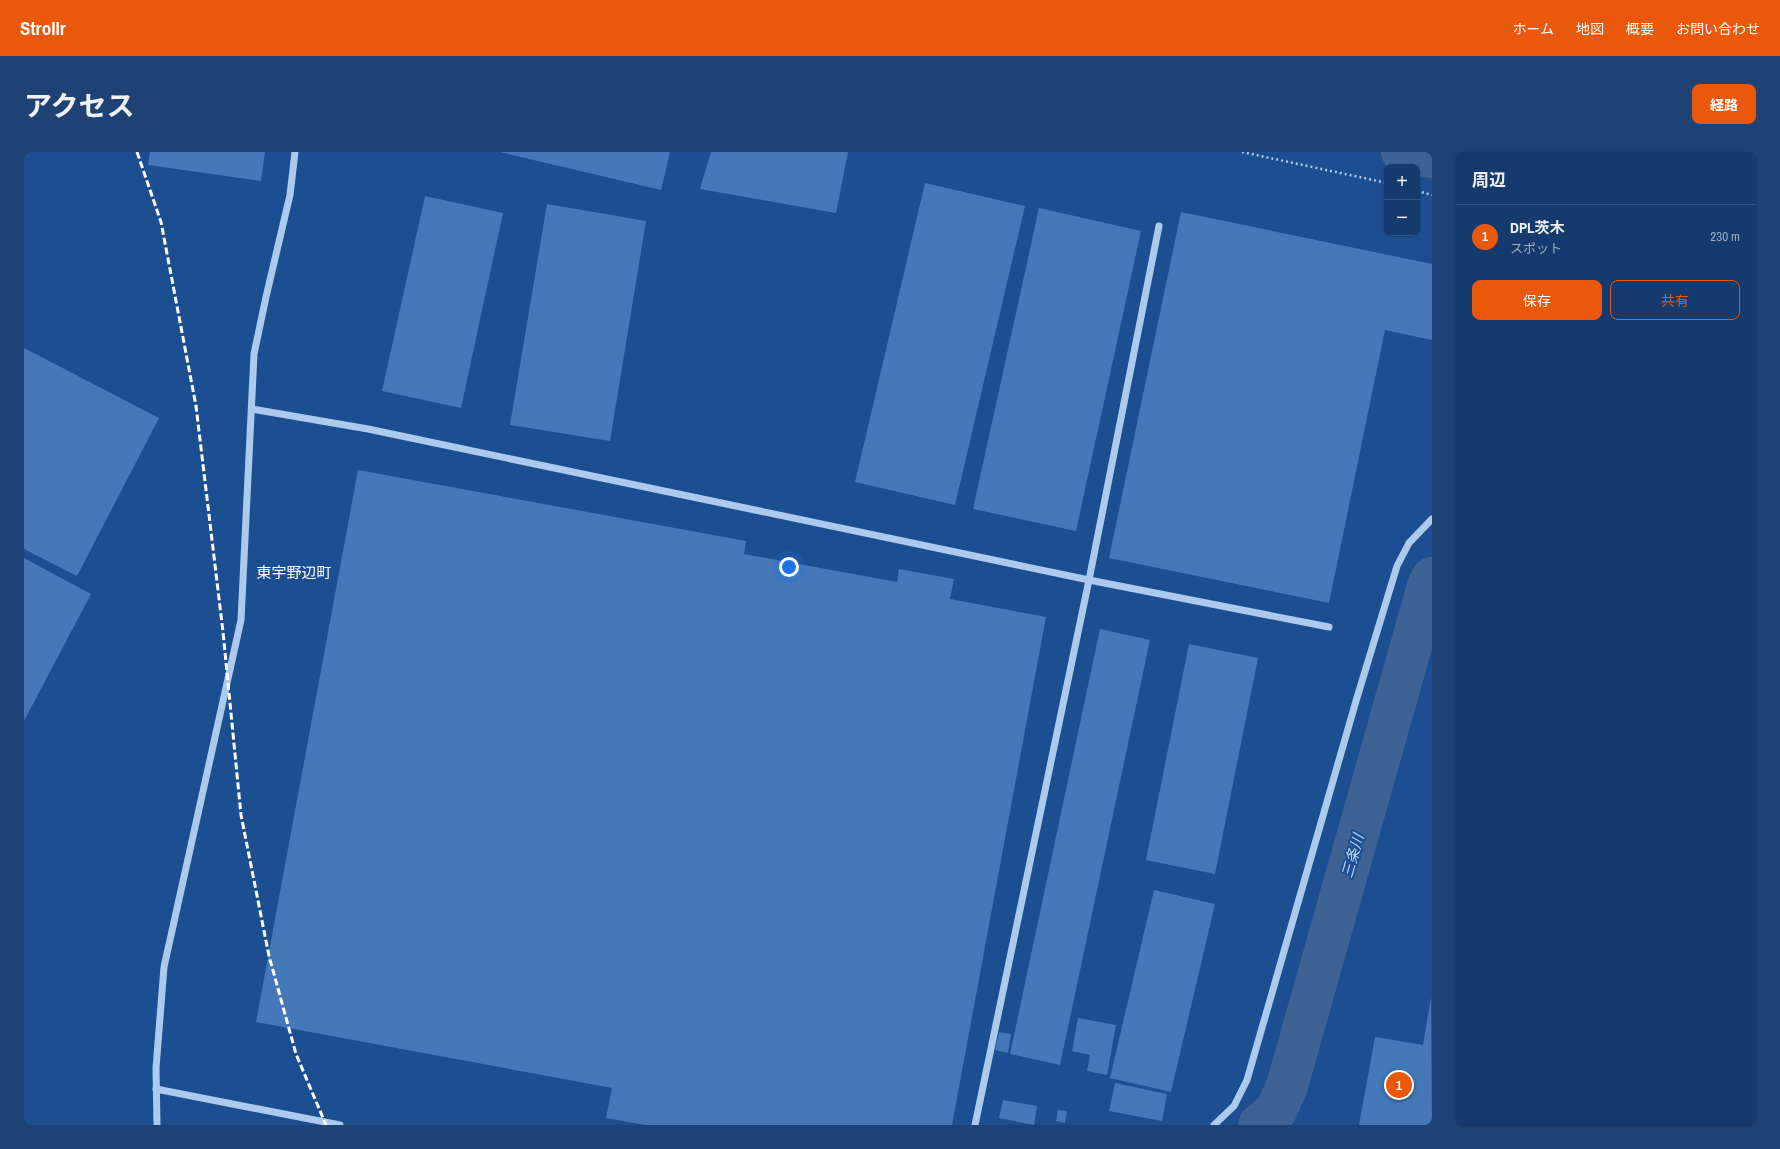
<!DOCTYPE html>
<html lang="ja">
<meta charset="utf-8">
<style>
:root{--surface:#153b6e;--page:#1e4273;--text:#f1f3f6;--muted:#9dadc2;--line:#345581;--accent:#ea580c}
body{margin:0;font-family:"Archivo Narrow","Noto Sans JP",sans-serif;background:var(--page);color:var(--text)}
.controls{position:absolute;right:12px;top:12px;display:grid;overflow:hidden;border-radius:8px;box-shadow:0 1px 3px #0004}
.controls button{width:36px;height:36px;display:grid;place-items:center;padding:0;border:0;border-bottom:1px solid var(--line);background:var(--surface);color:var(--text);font:20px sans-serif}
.you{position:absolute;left:765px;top:415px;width:14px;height:14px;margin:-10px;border:3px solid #fff;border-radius:50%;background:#1a73e8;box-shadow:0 0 0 6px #1a73e833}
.badge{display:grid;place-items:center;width:26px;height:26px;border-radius:50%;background:var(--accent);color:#fff;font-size:13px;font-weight:700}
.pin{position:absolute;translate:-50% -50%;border:2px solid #fff;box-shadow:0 1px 4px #0006}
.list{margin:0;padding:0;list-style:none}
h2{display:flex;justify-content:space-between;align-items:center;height:52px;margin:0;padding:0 16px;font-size:17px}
h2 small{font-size:13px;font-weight:400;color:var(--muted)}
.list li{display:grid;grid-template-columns:26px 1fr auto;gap:12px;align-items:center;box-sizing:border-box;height:64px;padding:0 16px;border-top:1px solid var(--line)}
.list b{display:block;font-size:15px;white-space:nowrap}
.list p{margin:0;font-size:13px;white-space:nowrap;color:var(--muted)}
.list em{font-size:13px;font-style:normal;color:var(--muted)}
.actions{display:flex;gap:8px;padding:12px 16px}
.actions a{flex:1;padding:9px 0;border:1px solid var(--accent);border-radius:8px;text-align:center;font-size:14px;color:var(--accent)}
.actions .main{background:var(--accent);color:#fff}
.map{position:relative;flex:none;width:1408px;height:973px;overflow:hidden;border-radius:8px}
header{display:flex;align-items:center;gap:24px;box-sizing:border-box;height:56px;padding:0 20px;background:var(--accent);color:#fff}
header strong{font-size:19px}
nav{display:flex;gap:22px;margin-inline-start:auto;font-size:14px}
.intro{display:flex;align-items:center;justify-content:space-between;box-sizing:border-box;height:96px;padding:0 24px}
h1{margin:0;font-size:28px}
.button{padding:10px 18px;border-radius:8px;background:var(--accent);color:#fff;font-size:14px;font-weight:700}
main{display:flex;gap:24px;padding:0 24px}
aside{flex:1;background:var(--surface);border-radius:8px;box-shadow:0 1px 3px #0004}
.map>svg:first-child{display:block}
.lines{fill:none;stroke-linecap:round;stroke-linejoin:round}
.river{stroke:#3e6293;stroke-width:42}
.building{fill:#4478b9}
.path{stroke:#accaee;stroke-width:2.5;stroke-dasharray:2 3;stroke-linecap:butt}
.minor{stroke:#accaee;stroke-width:7}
.rail{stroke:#fff;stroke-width:3;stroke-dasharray:7 3;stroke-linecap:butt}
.labels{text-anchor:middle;stroke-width:4;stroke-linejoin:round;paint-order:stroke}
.neighbourhood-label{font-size:15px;fill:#fff;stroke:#1c4f92}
.water-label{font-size:15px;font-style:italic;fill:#b9d4f5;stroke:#1c4f92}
</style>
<header>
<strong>Strollr</strong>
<nav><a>ホーム</a><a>地図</a><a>概要</a><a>お問い合わせ</a></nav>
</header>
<div class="intro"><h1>アクセス</h1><a class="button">経路</a></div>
<main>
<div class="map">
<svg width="1408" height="973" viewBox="0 0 1408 973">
<rect width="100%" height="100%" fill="#1c4f92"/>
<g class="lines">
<g class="river">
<polyline points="1378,0 1408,5"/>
<polyline points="1235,973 1252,959 1263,934 1404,434 1408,426"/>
</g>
</g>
<g class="building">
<polygon points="126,0 241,0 237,29 124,13"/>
<polygon points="476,0 646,0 637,38"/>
<polygon points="687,0 824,0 812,61 676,37"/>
<polygon points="901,31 1001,54 931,353 831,330"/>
<polygon points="401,44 479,61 437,256 358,239"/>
<polygon points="523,52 622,69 586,289 486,273"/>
<polygon points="1015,56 1117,79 1052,379 949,357"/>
<polygon points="1157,60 1408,112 1408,188 1361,178 1305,451 1085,406"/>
<polygon points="0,196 135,266 53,424 0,397"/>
<polygon points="334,318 722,389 720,402 873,430 875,417 930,427 926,447 1022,465 928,973 621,973 582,966 588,936 232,870"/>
<polygon points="0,406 67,442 0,569"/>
<polygon points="1076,477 1126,488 1036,913 986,902"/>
<polygon points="1165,492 1234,506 1191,722 1122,708"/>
<polygon points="1130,738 1191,752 1147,940 1086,926"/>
<polygon points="1407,845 1408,973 1335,973 1351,885 1399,893"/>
<polygon points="1054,866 1092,873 1083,923 1063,919 1066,903 1048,899"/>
<polygon points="975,880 987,882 984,901 971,898"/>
<polygon points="1091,931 1143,942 1138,969 1085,959"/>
<polygon points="979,948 1013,954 1010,973 975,966"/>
<polygon points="1034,958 1043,959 1041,971 1032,969"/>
</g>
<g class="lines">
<g class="path">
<polyline points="1218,0 1363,31"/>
<polyline points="1393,39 1408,43"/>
</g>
<g class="minor">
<polyline points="228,257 344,277 1065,428 1305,475"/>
<polyline points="132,937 316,973"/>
<polyline points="133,973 132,916 140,815 217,468 230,202 242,145 266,43 271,0"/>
<polyline points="951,973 1065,428 1135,74"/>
<polyline points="1190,973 1210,954 1223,928 1332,549 1373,414 1385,391 1408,367"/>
</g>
<polyline class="rail" points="113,0 137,70 172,254 199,480 217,663 245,804 272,902 302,973"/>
</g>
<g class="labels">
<g class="neighbourhood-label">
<text x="270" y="426">東宇野辺町</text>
</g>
<g class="water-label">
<text transform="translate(1329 704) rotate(-74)" y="5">三条川</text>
</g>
</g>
</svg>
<div class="controls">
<button>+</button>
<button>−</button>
</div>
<div class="you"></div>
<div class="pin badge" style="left:1375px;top:933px">1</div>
</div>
<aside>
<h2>周辺<small></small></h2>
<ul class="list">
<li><span class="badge">1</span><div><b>DPL茨木</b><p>スポット</p></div><em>230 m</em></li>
</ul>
<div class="actions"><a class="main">保存</a><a>共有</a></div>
</aside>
</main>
